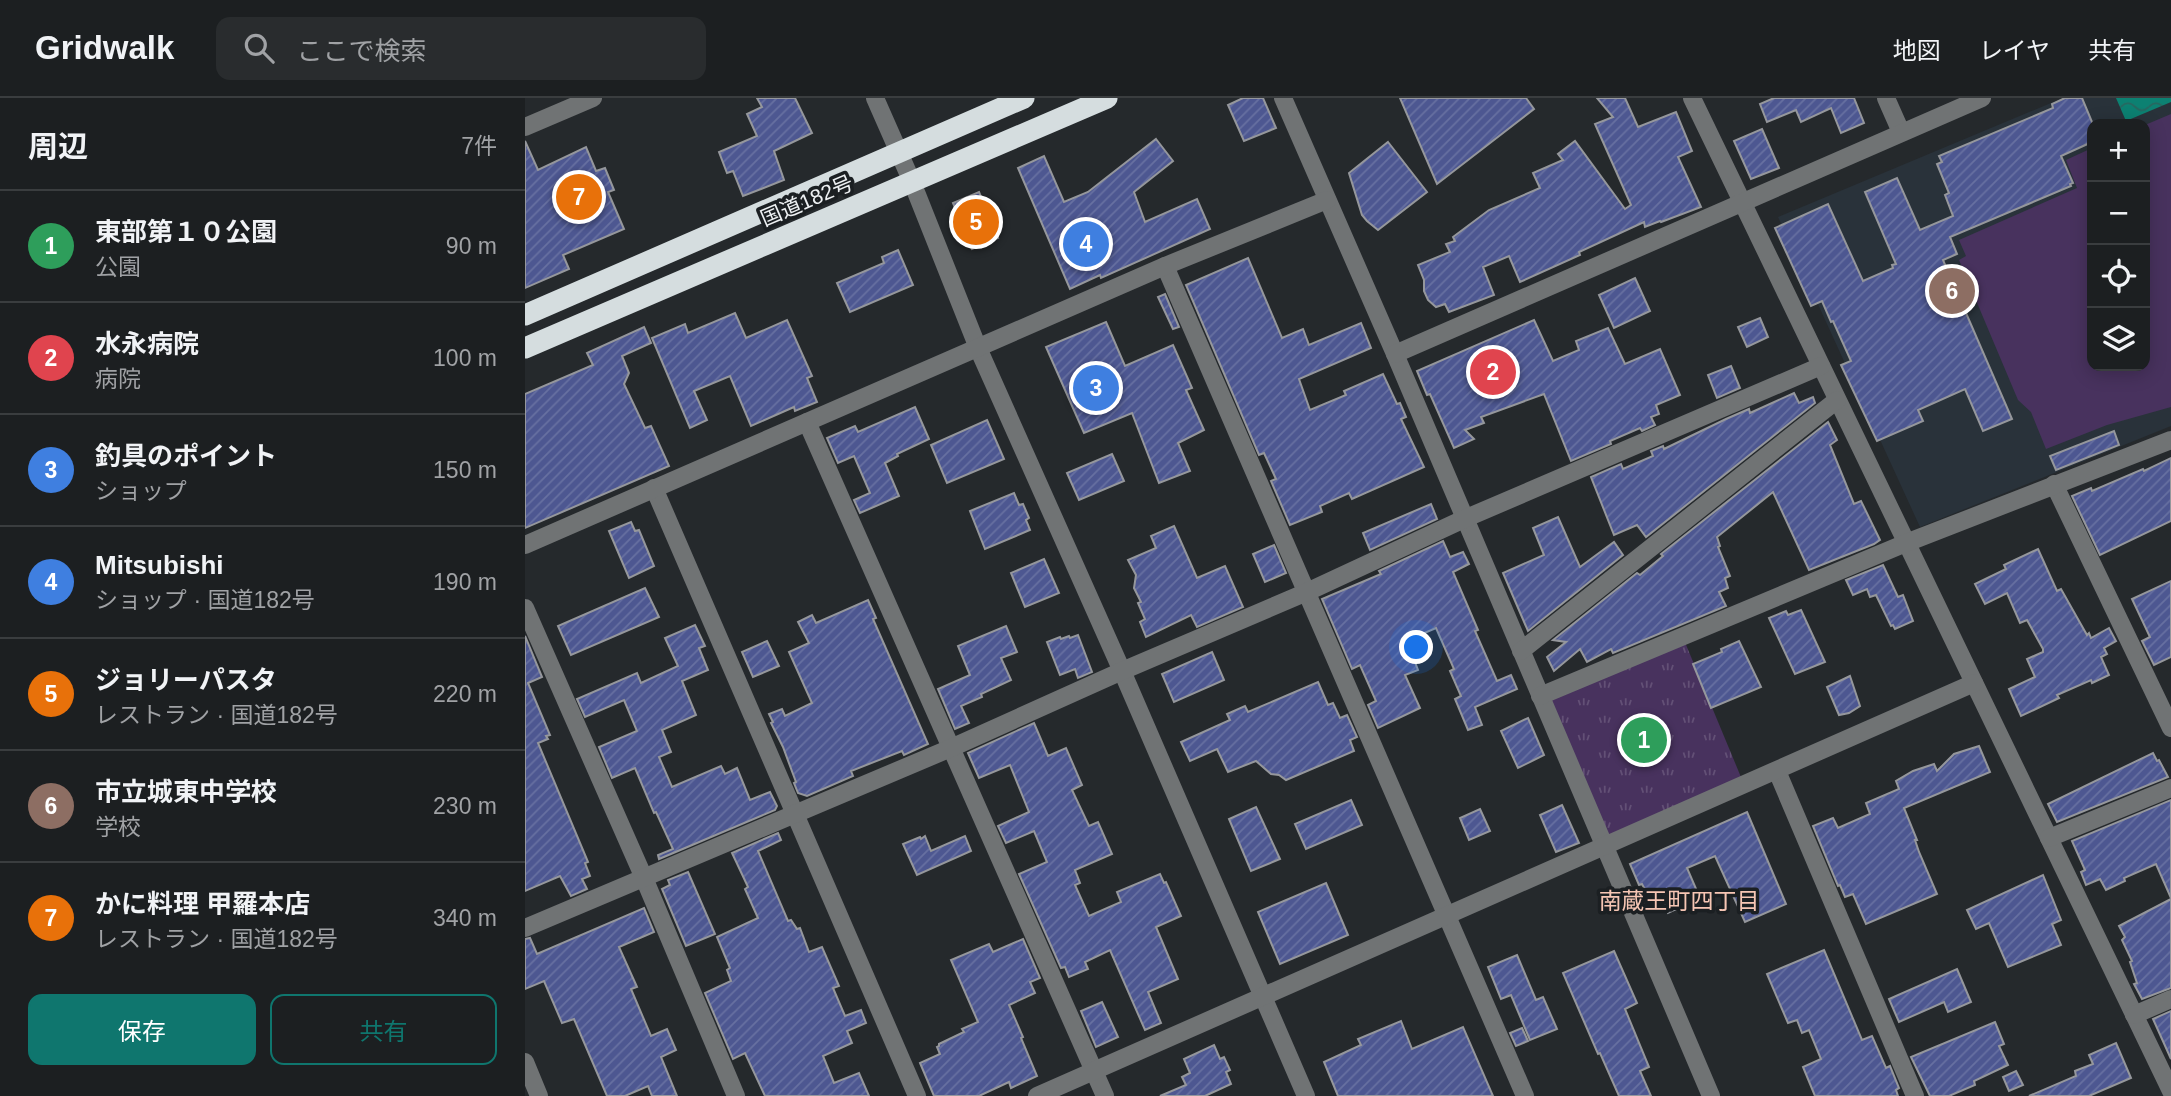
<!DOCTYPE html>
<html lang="ja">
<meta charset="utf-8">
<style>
:root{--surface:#1c1f21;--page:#292c2e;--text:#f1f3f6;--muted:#a0a2a5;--line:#3a3d3f;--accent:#0f766e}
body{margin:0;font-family:Arial,"Noto Sans JP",sans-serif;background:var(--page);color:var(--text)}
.controls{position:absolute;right:21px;top:21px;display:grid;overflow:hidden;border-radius:14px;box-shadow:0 4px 18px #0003}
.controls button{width:63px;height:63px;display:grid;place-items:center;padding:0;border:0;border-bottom:2px solid var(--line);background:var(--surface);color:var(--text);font:35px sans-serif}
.you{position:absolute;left:892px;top:550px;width:24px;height:24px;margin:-18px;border:5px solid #fff;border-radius:50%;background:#1a73e8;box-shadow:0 0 0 10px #1a73e833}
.badge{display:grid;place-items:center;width:46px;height:46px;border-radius:50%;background:var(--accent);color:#fff;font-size:23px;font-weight:700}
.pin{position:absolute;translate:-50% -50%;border:4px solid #fff;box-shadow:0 2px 7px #0006}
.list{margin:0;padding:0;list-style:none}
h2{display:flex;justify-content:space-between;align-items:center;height:91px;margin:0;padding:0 28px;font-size:30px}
h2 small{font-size:23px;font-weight:400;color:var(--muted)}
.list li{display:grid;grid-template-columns:46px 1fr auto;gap:21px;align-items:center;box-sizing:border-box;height:112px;padding:0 28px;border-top:2px solid var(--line)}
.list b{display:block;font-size:26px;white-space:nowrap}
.list p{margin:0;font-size:23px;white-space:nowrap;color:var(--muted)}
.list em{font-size:23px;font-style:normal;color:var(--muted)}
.actions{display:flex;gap:14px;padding:21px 28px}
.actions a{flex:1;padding:16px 0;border:2px solid var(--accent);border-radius:14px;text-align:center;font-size:24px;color:var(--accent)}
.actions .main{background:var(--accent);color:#fff}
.icon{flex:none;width:38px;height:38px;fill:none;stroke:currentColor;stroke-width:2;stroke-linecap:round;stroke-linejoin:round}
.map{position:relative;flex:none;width:1646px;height:998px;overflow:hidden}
header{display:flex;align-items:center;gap:42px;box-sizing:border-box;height:98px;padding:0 35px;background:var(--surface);border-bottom:2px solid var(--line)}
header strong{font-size:33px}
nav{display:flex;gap:38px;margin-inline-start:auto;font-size:24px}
.search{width:490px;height:63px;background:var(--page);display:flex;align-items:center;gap:18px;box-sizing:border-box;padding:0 24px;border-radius:14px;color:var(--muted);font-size:26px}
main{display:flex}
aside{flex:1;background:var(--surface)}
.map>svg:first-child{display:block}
.built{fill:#29323a;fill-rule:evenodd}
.grass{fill:url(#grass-tufts)}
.pitch{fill:#48325e}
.water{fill:url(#water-waves)}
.building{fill:url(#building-hatch);stroke:#95979c;stroke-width:2}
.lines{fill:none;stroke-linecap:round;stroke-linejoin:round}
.minor{stroke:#707374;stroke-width:18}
.highway{stroke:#d5dddf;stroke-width:21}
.labels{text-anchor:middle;stroke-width:7;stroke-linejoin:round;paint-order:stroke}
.street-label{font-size:21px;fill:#eef1f3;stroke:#1b1f22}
.neighbourhood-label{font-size:23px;fill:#f6c6b4;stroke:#1b1f22}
</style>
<header>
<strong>Gridwalk</strong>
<div class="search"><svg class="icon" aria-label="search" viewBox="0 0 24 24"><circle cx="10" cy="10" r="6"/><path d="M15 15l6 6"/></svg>ここで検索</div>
<nav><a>地図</a><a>レイヤ</a><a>共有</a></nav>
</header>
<main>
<aside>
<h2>周辺<small>7件</small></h2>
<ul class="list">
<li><span class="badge" style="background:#2e9e5b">1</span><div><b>東部第１０公園</b><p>公園</p></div><em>90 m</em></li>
<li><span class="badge" style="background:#e0444e">2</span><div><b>水永病院</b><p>病院</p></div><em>100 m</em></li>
<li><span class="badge" style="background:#3f7fe0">3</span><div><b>釣具のポイント</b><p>ショップ</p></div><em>150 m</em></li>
<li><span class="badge" style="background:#3f7fe0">4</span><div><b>Mitsubishi</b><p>ショップ · 国道182号</p></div><em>190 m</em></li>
<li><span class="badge" style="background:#e8710a">5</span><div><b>ジョリーパスタ</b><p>レストラン · 国道182号</p></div><em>220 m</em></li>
<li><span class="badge" style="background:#8d6e63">6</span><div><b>市立城東中学校</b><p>学校</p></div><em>230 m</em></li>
<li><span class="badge" style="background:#e8710a">7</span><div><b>かに料理 甲羅本店</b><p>レストラン · 国道182号</p></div><em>340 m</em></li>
</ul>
<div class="actions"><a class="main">保存</a><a>共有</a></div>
</aside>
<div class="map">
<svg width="1646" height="998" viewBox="0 0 1646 998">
<defs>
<pattern id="grass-tufts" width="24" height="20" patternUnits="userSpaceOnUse" patternTransform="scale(1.75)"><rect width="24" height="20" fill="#48325e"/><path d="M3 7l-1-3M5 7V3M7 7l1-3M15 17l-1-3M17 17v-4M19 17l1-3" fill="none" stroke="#635076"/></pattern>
<pattern id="water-waves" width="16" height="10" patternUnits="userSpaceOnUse" patternTransform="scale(1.75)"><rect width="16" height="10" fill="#0c8172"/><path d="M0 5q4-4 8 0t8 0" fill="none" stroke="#276760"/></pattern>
<pattern id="building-hatch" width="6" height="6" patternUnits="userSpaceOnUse" patternTransform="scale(1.75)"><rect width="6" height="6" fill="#4d5791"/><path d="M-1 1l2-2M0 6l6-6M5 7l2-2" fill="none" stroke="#6770a1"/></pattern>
</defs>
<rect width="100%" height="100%" fill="#25292c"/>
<path class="built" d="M1538,0H1646V328L1395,429L1253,119ZM1567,26H1620V268H1567Z"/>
<polygon class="grass" points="1159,542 1218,684 1082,745 1020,601"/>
<polygon class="pitch" points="1646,16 1646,309 1582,327 1521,351 1506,314 1493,302 1434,162 1441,158 1434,142 1552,90 1541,62 1567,50 1567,268 1620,268 1620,27"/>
<polygon class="water" points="1591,0 1646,0 1646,4 1601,23"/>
<g class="building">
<polygon points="232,0 270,0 287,35 249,53 259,82 218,98 208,73 202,75 194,54 232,38 222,16 237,9"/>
<polygon points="718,0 738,0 751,30 719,43 703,7"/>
<polygon points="875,0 1001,0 1009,11 912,86"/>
<polygon points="1072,0 1100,0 1113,29 1151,14 1167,53 1153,59 1176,109 1136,124 1135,123 1120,129 1119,124 1054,154 1055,157 995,184 984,158 958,169 969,197 924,214 920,206 911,209 903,202 899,193 899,182 893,167 925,154 921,146 930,143 928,139 964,112 1015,90 1008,75 1038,62 1033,56 1050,43 1100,111 1106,107 1070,26 1088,19"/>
<polygon points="1249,0 1329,0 1339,25 1316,35 1306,10 1276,24 1271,12 1242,24 1235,6"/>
<polygon points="1540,0 1557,0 1567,24 1567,44 1536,58 1548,85 1545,86 1546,88 1425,139 1432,156 1418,162 1487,321 1458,333 1440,291 1393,312 1398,323 1352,343 1316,267 1326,263 1308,223 1306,224 1297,203 1286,208 1250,130 1303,106 1338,183 1368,170 1367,167 1371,166 1340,94 1372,80 1395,132 1428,118 1420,97 1424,95 1412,66 1417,64 1414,58 1528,10 1527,6"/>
<polygon points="1237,31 1254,70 1226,81 1209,43"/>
<polygon points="631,41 648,63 609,94 620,124 672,101 685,131 576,180 575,177 545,191 493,70 519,58 539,104 563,94"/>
<polygon points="0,43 13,72 61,49 71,73 80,70 89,92 83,94 99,131 38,157 44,171 0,190"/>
<polygon points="863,44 902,94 853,132 842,123 837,117 824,75"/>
<polygon points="454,94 473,140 447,151 428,105"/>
<polygon points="373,152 388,187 325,214 312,185 359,165 357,159"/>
<polygon points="723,160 757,240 778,231 784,247 836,225 846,250 774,281 785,312 821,297 819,293 858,276 872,306 875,305 881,319 876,321 899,369 827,401 824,395 795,408 797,414 765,427 746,383 751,381 739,355 734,357 661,187"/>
<polygon points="1110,180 1125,213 1089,230 1074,197"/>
<polygon points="640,196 654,229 648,231 633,199"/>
<polygon points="210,215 221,240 262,222 287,278 282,280 292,304 270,313 269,309 226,328 205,278 169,293 182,322 165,330 127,240 160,226 163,235"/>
<polygon points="1235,220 1243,239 1222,249 1213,229"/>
<polygon points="1009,222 1028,263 1054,252 1051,243 1083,230 1100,266 1135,251 1155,297 1131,307 1134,316 1126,319 1130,327 1117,333 1115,330 1085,343 1086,346 1046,363 1019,296 956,319 959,325 940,332 949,341 929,350 905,296 902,297 892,273"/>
<polygon points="581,224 600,268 648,247 667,290 661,292 679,332 653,345 665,373 634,385 607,315 559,335 521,249"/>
<polygon points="119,229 126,245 97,258 104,275 99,286 120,330 126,328 144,368 0,430 0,296 68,267 62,255"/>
<polygon points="1206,268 1215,290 1192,300 1183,277"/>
<polygon points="1269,295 1274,305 1288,299 1290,305 1121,439 1112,427 1089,437 1066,379 1096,366 1098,371 1128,358 1126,353 1138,348 1139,351 1201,321 1224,311 1225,315"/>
<polygon points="390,309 404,341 372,356 373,358 360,365 374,398 335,415 329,402 345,395 329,358 313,365 302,340 330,328 333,334"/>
<polygon points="462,322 479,361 422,385 406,347"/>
<polygon points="1303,324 1312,342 1305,347 1329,406 1336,403 1355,442 1349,446 1284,472 1248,394 1192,439 1195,448 1193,449 1205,478 1200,480 1203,490 1194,494 1201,508 1088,555 1086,551 1062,564 1055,551 1029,573 1022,559 1041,544 1028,542 1112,475 1115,477 1138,458 1136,456"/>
<polygon points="1589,333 1594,347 1531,372 1525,358"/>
<polygon points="587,356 599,383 554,402 542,375"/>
<polygon points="1646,360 1646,423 1575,457 1547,398 1566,390 1567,393 1618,371 1619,373"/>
<polygon points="489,395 494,407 498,406 504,420 501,422 505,432 460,451 445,413"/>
<polygon points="906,406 912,421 845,452 838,435"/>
<polygon points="1033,419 1055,469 1089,444 1098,457 1003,533 978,475 1019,457 1008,430"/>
<polygon points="106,424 110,433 114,432 129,468 104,480 84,433"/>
<polygon points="649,428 672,480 700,468 718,509 672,529 666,517 621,539 615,524 620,521 613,505 616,504 609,490 611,477 603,462 631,450 626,438"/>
<polygon points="918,443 925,459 938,454 944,466 928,474 953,532 950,533 972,583 986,577 992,591 950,609 957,627 943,632 930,601 936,598 925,573 929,571 911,530 883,542 885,545 883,546 893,572 880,577 895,610 853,630 843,607 851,603 835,567 827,571 797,501 856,476 854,473"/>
<polygon points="749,447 761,475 740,484 728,456"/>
<polygon points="1513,451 1532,493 1536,491 1562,537 1564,535 1566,540 1584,530 1591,543 1579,550 1582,556 1576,559 1584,577 1567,585 1566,582 1532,597 1534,600 1496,618 1484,591 1510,579 1502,561 1518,554 1518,551 1502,522 1495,525 1482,495 1460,506 1450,486 1481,471 1479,467"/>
<polygon points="519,461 534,495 500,509 486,475"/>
<polygon points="1358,467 1373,499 1378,497 1388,523 1370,531 1368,527 1366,528 1351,497 1345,499 1342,491 1328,497 1321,482"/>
<polygon points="1646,483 1646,559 1629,567 1617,543 1625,539 1607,501"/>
<polygon points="120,490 134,519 46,557 33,528"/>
<polygon points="343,502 351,520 348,521 403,646 379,657 377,653 326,673 328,678 282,698 273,695 269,685 271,684 268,676 258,649 246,625 248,624 244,616 257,611 260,618 287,605 264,554 284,545 273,524 287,517 291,525"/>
<polygon points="1276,512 1300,564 1270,576 1244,520 1261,513 1263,517"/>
<polygon points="170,527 180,548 174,550 183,572 157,583 171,617 137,632 146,654 134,659 147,689 196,668 200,676 212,670 225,702 245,694 252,708 250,712 134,761 133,757 148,751 131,714 129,715 110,670 87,680 74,649 112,633 99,602 60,619 52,601 112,575 116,585 153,568 140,540"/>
<polygon points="481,528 492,554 476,560 486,582 456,596 457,599 436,608 444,625 430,631 413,591 445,577 433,548"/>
<polygon points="553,537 567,574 553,580 550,571 535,577 522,544 535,539 536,541 544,538 545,540"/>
<polygon points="0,538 17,579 3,585 25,637 21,638 23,641 13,645 63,764 60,765 65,778 57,781 62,791 46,798 35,778 0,793"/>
<polygon points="242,543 254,568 228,579 217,554"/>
<polygon points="1214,543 1236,589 1186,610 1168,566 1197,554 1196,551"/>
<polygon points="687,554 699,582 649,604 637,576"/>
<polygon points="1325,578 1335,608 1324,615 1314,617 1302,589"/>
<polygon points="793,584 803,607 808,605 815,620 822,617 832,639 825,642 829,653 761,682 754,677 746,676 731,663 703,674 692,651 665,663 656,644 705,622 702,616 720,608 723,614"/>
<polygon points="1003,620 1019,657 993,670 976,633"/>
<polygon points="509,625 523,658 541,650 557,687 547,692 564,728 573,724 587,756 550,772 555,785 550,787 564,818 596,804 592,794 635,776 639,785 641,784 656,818 631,829 653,881 623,894 636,925 620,932 585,852 560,864 563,871 544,879 540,869 536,870 494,776 522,764 509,733 481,745 473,728 504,714 485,667 454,680 443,655"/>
<polygon points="1454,648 1465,674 1379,710 1392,742 1390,742 1394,754 1412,796 1341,826 1328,796 1320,799 1315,787 1313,788 1288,728 1308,720 1313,730 1345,716 1341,705 1374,691 1371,683 1388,673 1409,666 1412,673 1429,656"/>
<polygon points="1628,655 1632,663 1634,662 1643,679 1532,724 1523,706"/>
<polygon points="826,702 837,727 781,751 770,726"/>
<polygon points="1646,702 1646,800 1631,766 1599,780 1600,783 1581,792 1575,781 1561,787 1556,774 1560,772 1547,743"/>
<polygon points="1037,707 1054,745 1031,754 1015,717"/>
<polygon points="731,709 755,761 726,773 704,721"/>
<polygon points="955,711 965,733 944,742 935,720"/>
<polygon points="1222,714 1261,806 1220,824 1190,758 1162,770 1175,800 1143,815 1134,794 1124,799 1117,786 1114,787 1105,766"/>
<polygon points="253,735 256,742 233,753 263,823 266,822 272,831 275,830 284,854 297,849 314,888 308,890 320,918 336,912 341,925 322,933 327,945 298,958 309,985 334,975 344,998 240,998 220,955 208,961 180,895 206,883 202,872 205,870 192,839 233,820 220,791 223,789 207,755"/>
<polygon points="400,738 406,753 440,738 446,753 392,777 378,746 395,739 396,741"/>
<polygon points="163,774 190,836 161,848 137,791 145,787 143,782"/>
<polygon points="1518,777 1536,822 1527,826 1536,847 1483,869 1464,825 1451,831 1442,812"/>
<polygon points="801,785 823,837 755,866 733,814"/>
<polygon points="1646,801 1646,890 1617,901 1609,886 1612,885 1605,864 1607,863 1597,842 1600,839 1594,828"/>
<polygon points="119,810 129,834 94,849 112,889 106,891 126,938 142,931 151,952 136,959 152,998 127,998 123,988 100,998 82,998 49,921 37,925 19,883 0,891 0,841 5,840 12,856"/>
<polygon points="498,841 515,880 505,884 510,895 484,907 498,939 496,940 512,978 486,990 484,984 454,998 409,998 395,965 415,956 412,949 414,948 414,946 439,934 437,931 453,924 426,862 464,846 468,854"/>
<polygon points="1299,852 1337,942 1347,938 1361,970 1365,968 1374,990 1371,992 1373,998 1290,998 1278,969 1296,961 1284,932 1277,935 1272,922 1263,925 1242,876"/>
<polygon points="1089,853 1112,905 1100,911 1124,969 1115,973 1126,998 1094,998 1075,955 1073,956 1038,875"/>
<polygon points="992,857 1011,902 1018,899 1032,931 1005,942 986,897 976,901 963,869"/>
<polygon points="1432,871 1446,904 1423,914 1419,904 1374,924 1364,901"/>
<polygon points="577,904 593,939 571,949 556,913"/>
<polygon points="1646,913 1646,961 1628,921"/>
<polygon points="876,923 887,951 938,929 968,998 813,998 799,964 836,947 833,941"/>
<polygon points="1470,924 1479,946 1474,948 1483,967 1449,983 1450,987 1424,998 1405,998 1386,959"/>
<polygon points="997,930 1003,943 991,948 985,935"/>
<polygon points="1591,945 1606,980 1564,998 1504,998 1551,978 1550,973 1568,966 1564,957"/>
<polygon points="689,947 695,961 699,959 705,972 701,974 706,986 680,998 635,998 661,987 657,979 665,975 659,961"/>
<polygon points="1491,973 1498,987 1484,993 1478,979"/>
</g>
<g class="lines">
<g class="minor">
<polyline points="350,0 387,84 453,250 597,573 781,998"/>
<polyline points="758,0 870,256 1186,998"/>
<polyline points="1167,0 1646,993"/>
<polyline points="1361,0 1376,34"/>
<polyline points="0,29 68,0"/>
<polyline points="640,168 1000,998"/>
<polyline points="870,256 1457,0"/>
<polyline points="282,324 580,998"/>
<polyline points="1529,386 1646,630"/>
<polyline points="129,390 392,998"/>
<polyline points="0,447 640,168 802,102"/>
<polyline points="0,510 119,780 211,998"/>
<polyline points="996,553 1312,302"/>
<polyline points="1015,598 1381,445 1646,342"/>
<polyline points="1252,673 1390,998"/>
<polyline points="1524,740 1646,690"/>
<polyline points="0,830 426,650 597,573 782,494 939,421 1296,268"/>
<polyline points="1609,917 1646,901"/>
<polyline points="0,964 14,998"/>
<polyline points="512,998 1449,585"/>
</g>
<g class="highway">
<polyline points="0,217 499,0"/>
<polyline points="0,250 582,0"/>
</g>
</g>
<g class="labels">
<g class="street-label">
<text transform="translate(282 103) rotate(-23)" y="7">国道182号</text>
</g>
<g class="neighbourhood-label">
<text x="1154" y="811">南蔵王町四丁目</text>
</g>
</g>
</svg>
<div class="controls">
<button>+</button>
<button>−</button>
<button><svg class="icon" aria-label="locate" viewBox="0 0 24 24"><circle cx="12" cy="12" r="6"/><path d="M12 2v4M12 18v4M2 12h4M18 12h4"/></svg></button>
<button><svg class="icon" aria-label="layers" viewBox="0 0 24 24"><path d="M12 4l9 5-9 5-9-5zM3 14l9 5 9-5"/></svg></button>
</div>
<div class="you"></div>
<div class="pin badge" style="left:1119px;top:642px;background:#2e9e5b">1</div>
<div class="pin badge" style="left:968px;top:274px;background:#e0444e">2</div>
<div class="pin badge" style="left:571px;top:290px;background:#3f7fe0">3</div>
<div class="pin badge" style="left:561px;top:146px;background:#3f7fe0">4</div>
<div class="pin badge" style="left:451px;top:124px;background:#e8710a">5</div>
<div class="pin badge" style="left:1427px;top:193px;background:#8d6e63">6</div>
<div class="pin badge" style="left:54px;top:99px;background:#e8710a">7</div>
</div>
</main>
